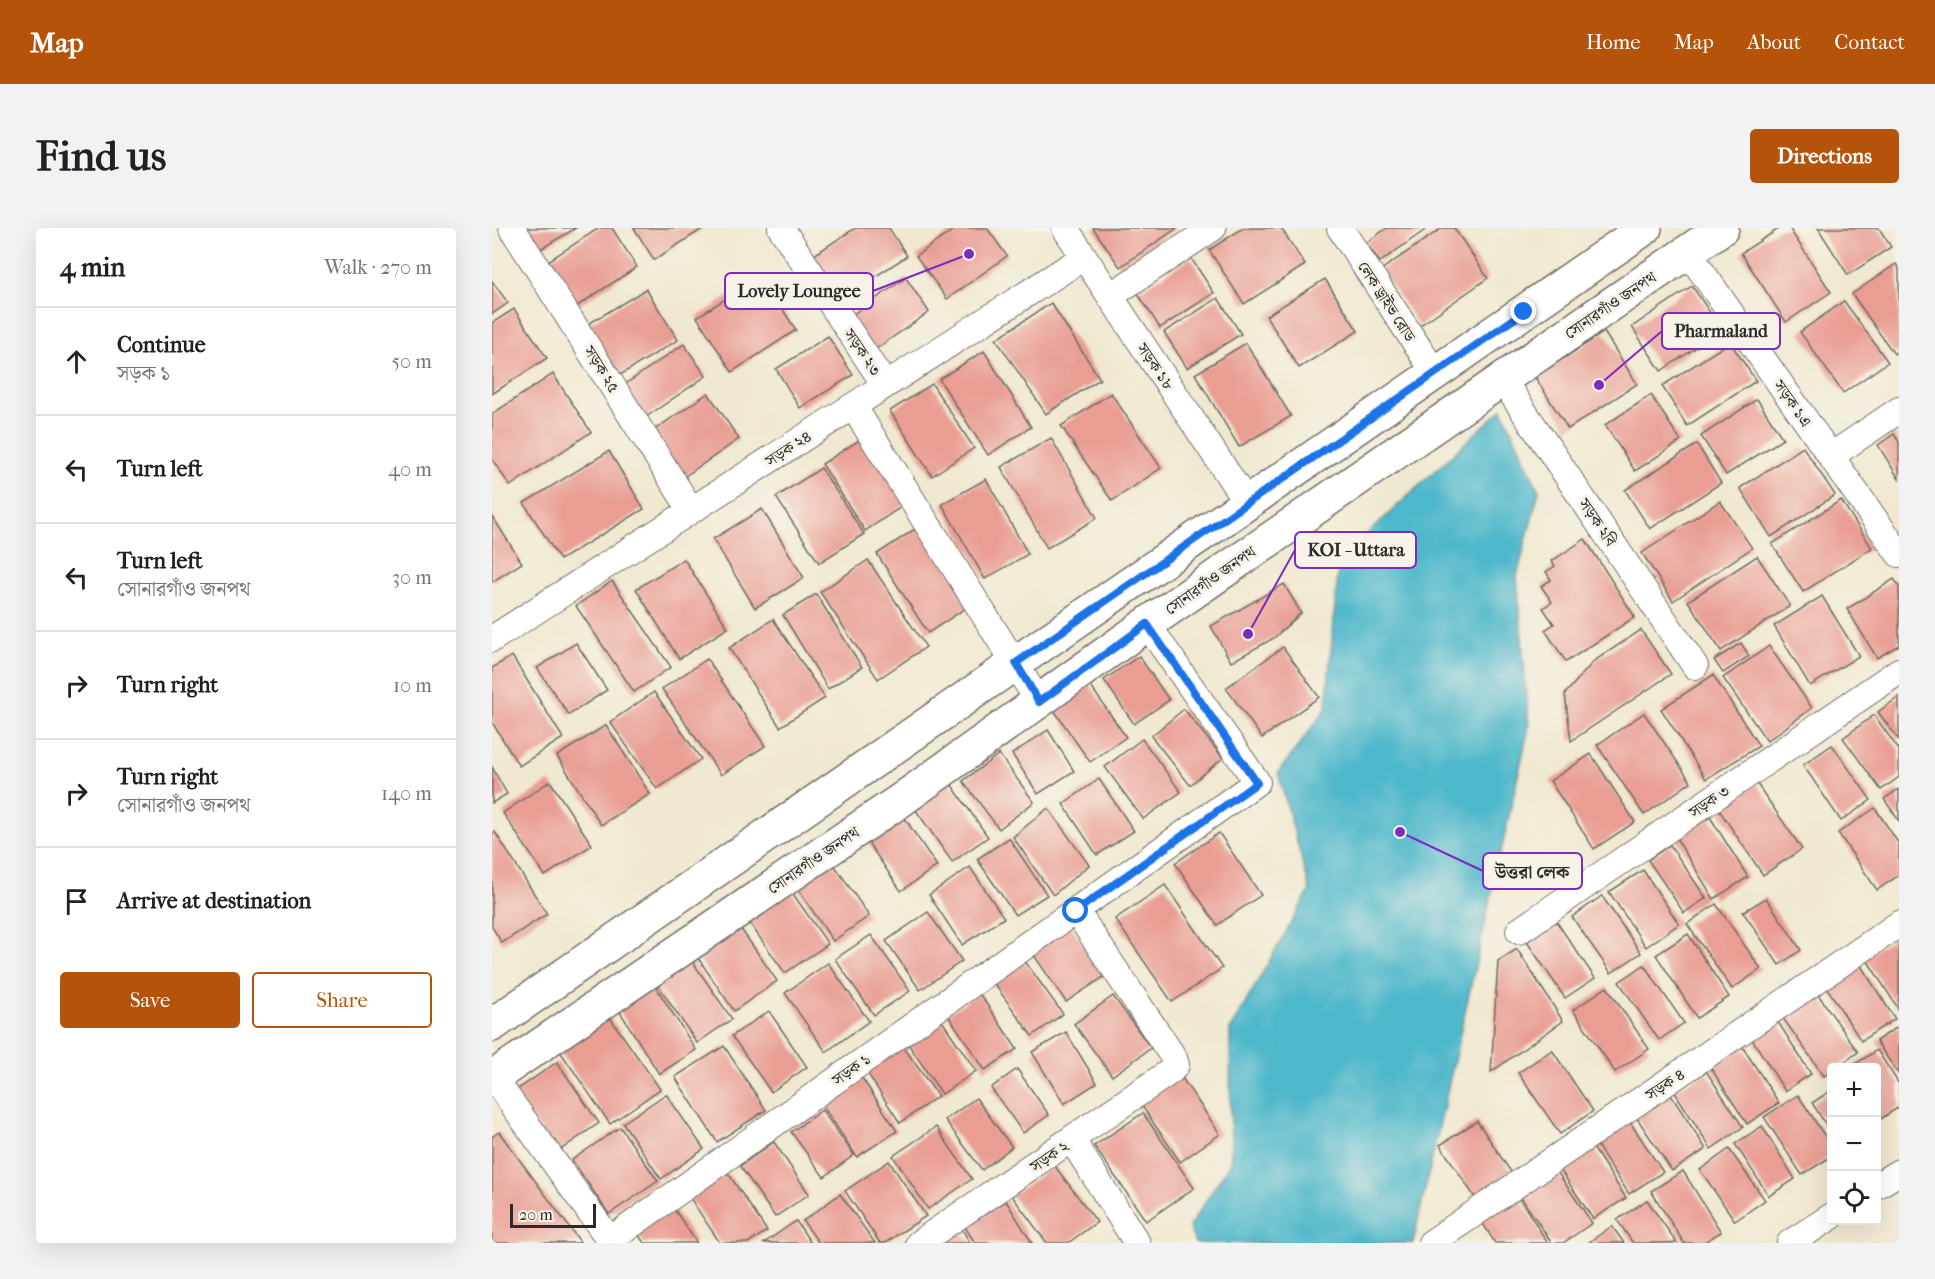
<!DOCTYPE html>
<meta charset="utf-8">
<style>
:root{--surface:#fff;--page:#f2f2f2;--text:#202124;--muted:#757577;--line:#e0e0e0;--accent:#b45309}
body{margin:0;font-family:"IM FELL French Canon","Noto Serif Bengali",serif;background:var(--page);color:var(--text)}
.controls{position:absolute;right:18px;bottom:18px;display:grid;overflow:hidden;border-radius:6px;box-shadow:0 6px 24px #0002}
.controls button{width:54px;height:54px;display:grid;place-items:center;padding:0;border:0;border-bottom:2px solid var(--line);background:var(--surface);color:var(--text);font:30px sans-serif}
.scale{position:absolute;left:18px;bottom:15px;width:86px;box-sizing:border-box;padding-left:6px;border:3px solid #2b2b2b;border-top:0;font-size:16px;line-height:21px;white-space:nowrap;color:#2b2b2b;-webkit-text-stroke:4px #f7f3e8;paint-order:stroke}
.stop{position:absolute;width:18px;height:18px;margin:-14px;border:4px solid #1a73e8;border-radius:50%;background:#fff}
.stop.end{background:#1a73e8;border-color:#fff;box-shadow:0 2px 6px #0008}
.list{margin:0;padding:0;list-style:none}
h2{display:flex;justify-content:space-between;align-items:center;height:78px;margin:0;padding:0 24px;font-size:26px}
h2 small{font-size:20px;font-weight:400;color:var(--muted)}
.list li{display:grid;grid-template-columns:39px 1fr auto;gap:18px;align-items:center;box-sizing:border-box;height:108px;padding:0 24px;border-top:2px solid var(--line)}
.list b{display:block;font-size:22px;white-space:nowrap}
.list p{margin:0;font-size:20px;white-space:nowrap;color:var(--muted)}
.list em{font-size:20px;font-style:normal;color:var(--muted)}
.actions{display:flex;gap:12px;padding:18px 24px}
.actions a{flex:1;padding:14px 0;border:2px solid var(--accent);border-radius:6px;text-align:center;font-size:21px;color:var(--accent)}
.actions .main{background:var(--accent);color:#fff}
.icon{flex:none;width:33px;height:33px;fill:none;stroke:currentColor;stroke-width:2;stroke-linecap:round;stroke-linejoin:round}
.map{position:relative;flex:none;width:1407px;height:1015px;overflow:hidden;border-radius:6px}
header{display:flex;align-items:center;gap:36px;box-sizing:border-box;height:84px;padding:0 30px;background:var(--accent);color:#fff}
header strong{font-size:28px}
nav{display:flex;gap:33px;margin-inline-start:auto;font-size:21px}
.intro{display:flex;align-items:center;justify-content:space-between;box-sizing:border-box;height:144px;padding:0 36px}
h1{margin:0;font-size:42px}
.button{padding:15px 27px;border-radius:6px;background:var(--accent);color:#fff;font-size:21px;font-weight:700}
main{display:flex;gap:36px;padding:0 36px}
aside{flex:1;background:var(--surface);border-radius:6px;box-shadow:0 6px 24px #0002}
.map>svg:first-child{display:block}
.water{fill:#4db7cb;stroke:#3c717b;stroke-width:1.5}
.building{fill:#e99d93}
.lines{fill:none;stroke-linecap:round;stroke-linejoin:round}
.minor-casing{stroke:#706d65;stroke-width:28}
.secondary-casing{stroke:#706d65;stroke-width:36}
.minor{stroke:#fff;stroke-width:26}
.secondary{stroke:#fff;stroke-width:33}
.route{stroke:#1a73e8;stroke-width:8}
.labels{text-anchor:middle;stroke-width:6;stroke-linejoin:round;paint-order:stroke}
.street-label{font-size:16px;fill:#2b2b2b;stroke:#f7f3e8}
.leader{fill:none;stroke:#7b2cbf;stroke-width:2}
.callout-dot{fill:#7b2cbf;stroke:#f7f3e8;stroke-width:2}
.callout{fill:#f7f3e8;stroke:#7b2cbf;stroke-width:2}
.callout-label{font-size:18px;text-anchor:middle;font-weight:bold;fill:#2b2b2b}
</style>
<header>
<strong>Map</strong>
<nav><a>Home</a><a>Map</a><a>About</a><a>Contact</a></nav>
</header>
<div class="intro"><h1>Find us</h1><a class="button">Directions</a></div>
<main>
<aside>
<h2>4 min<small>Walk · 270 m</small></h2>
<ul class="list">
<li><svg class="icon" aria-label="ahead" viewBox="0 0 24 24"><path d="M12 20V5M6 11l6-6 6 6"/></svg><div><b>Continue</b><p>সড়ক ১</p></div><em>50 m</em></li>
<li><svg class="icon" aria-label="left" viewBox="0 0 24 24"><path d="M17 20v-9H6M10 6l-5 5 5 5"/></svg><div><b>Turn left</b></div><em>40 m</em></li>
<li><svg class="icon" aria-label="left" viewBox="0 0 24 24"><path d="M17 20v-9H6M10 6l-5 5 5 5"/></svg><div><b>Turn left</b><p>সোনারগাঁও জনপথ</p></div><em>30 m</em></li>
<li><svg class="icon" aria-label="right" viewBox="0 0 24 24"><path d="M7 20v-9h11M14 6l5 5-5 5"/></svg><div><b>Turn right</b></div><em>10 m</em></li>
<li><svg class="icon" aria-label="right" viewBox="0 0 24 24"><path d="M7 20v-9h11M14 6l5 5-5 5"/></svg><div><b>Turn right</b><p>সোনারগাঁও জনপথ</p></div><em>140 m</em></li>
<li><svg class="icon" aria-label="arrive" viewBox="0 0 24 24"><path d="M6 21V4h12l-3 4 3 4H6"/></svg><div><b>Arrive at destination</b></div></li>
</ul>
<div class="actions"><a class="main">Save</a><a>Share</a></div>
</aside>
<div class="map">
<svg width="1407" height="1015" viewBox="0 0 1407 1015">
<rect width="100%" height="100%" fill="#f7f3e8"/>
<filter id="ink" filterUnits="userSpaceOnUse"><feTurbulence type="fractalNoise" baseFrequency=".0167" numOctaves="2"/><feDisplacementMap in="SourceGraphic" scale="12" xChannelSelector="R" yChannelSelector="G"/><feConvolveMatrix kernelMatrix="1 2 1 2 8 2 1 2 1" color-interpolation-filters="sRGB"/></filter>
<filter id="wash" filterUnits="userSpaceOnUse"><feTurbulence type="fractalNoise" baseFrequency=".008" numOctaves="4" result="noise"/><feDisplacementMap in="SourceGraphic" scale="24" xChannelSelector="R" yChannelSelector="G"/><feGaussianBlur stdDeviation="1.35" result="paint"/><feColorMatrix in="noise" values="0 0 0 0 0 0 0 0 0 0 0 0 0 0 0 0 0 1.4 0 .05"/><feComposite in="paint" operator="in"/></filter>
<g filter="url(#wash)">
<rect width="100%" height="100%" fill="#f0e8d0"/>
<polygon class="water" points="1010,181 1047,263 1025,348 1037,499 921,1015 703,1015 697,999 739,934 738,802 818,662 786,545 834,481 847,332"/>
<g id="blocks">
<g class="building">
<polygon points="27,0 84,0 42,25"/>
<polygon points="107,0 120,0 145,39 76,84 47,39"/>
<polygon points="142,0 212,0 162,32"/>
<polygon points="363,0 397,0 415,28 344,74 316,31"/>
<polygon points="464,0 495,0 515,28 455,71 424,28"/>
<polygon points="601,0 685,0 628,39"/>
<polygon points="751,0 789,0 813,37 752,76 717,22"/>
<polygon points="895,0 936,0 888,34 874,15"/>
<polygon points="950,0 962,0 996,50 927,98 889,42"/>
<polygon points="1288,0 1297,0 1339,64 1294,94 1249,25"/>
<polygon points="1326,0 1387,0 1399,19 1356,47"/>
<polygon points="699,30 722,65 668,100 645,64"/>
<polygon points="1404,36 1407,40 1407,122 1402,126 1360,66"/>
<polygon points="269,48 304,102 240,144 205,89"/>
<polygon points="414,50 437,84 378,125 354,91"/>
<polygon points="833,51 866,103 807,140 774,88"/>
<polygon points="0,53 16,75 0,86"/>
<polygon points="1200,58 1230,102 1169,143 1140,99"/>
<polygon points="154,61 186,112 120,152 88,101"/>
<polygon points="726,70 749,106 695,140 672,104"/>
<polygon points="1352,73 1396,134 1351,165 1308,104"/>
<polygon points="559,75 608,151 554,186 504,111"/>
<polygon points="22,81 55,130 0,166 0,95"/>
<polygon points="1112,104 1145,156 1076,201 1043,149"/>
<polygon points="336,108 361,147 308,180 284,141"/>
<polygon points="1238,114 1264,153 1195,198 1170,158"/>
<polygon points="754,115 799,188 747,219 703,146"/>
<polygon points="192,116 214,148 151,191 129,159"/>
<polygon points="492,123 539,199 496,227 447,151"/>
<polygon points="61,146 99,204 18,258 0,231 0,186"/>
<polygon points="440,156 482,220 440,248 398,183"/>
<polygon points="216,165 247,211 186,253 155,207"/>
<polygon points="619,165 669,240 620,273 569,198"/>
<polygon points="1159,167 1189,213 1143,243 1113,197"/>
<polygon points="1265,171 1291,211 1234,247 1209,208"/>
<polygon points="1402,206 1407,214 1407,251 1386,217"/>
<polygon points="375,207 418,273 373,303 330,236"/>
<polygon points="559,210 605,290 555,320 509,239"/>
<polygon points="1205,216 1229,255 1158,301 1133,262"/>
<polygon points="1311,219 1343,267 1279,309 1248,260"/>
<polygon points="117,223 152,281 68,332 32,275"/>
<polygon points="329,240 372,306 327,335 284,269"/>
<polygon points="494,251 536,326 493,351 450,276"/>
<polygon points="1349,272 1380,320 1311,364 1280,316"/>
<polygon points="1228,273 1260,320 1181,373 1150,325"/>
<polygon points="270,281 312,350 263,380 221,311"/>
<polygon points="0,288 30,335 0,354"/>
<polygon points="429,297 480,376 436,405 385,326"/>
<polygon points="1093,311 1143,389 1074,434 1053,402 1062,396 1051,380 1060,374 1049,358 1059,352 1054,344 1063,338 1060,333"/>
<polygon points="1265,328 1298,378 1229,423 1196,373"/>
<polygon points="192,331 236,400 187,431 144,361"/>
<polygon points="376,332 434,419 386,451 328,364"/>
<polygon points="1402,351 1407,358 1407,417 1385,430 1355,381"/>
<polygon points="120,353 179,439 142,464 84,378"/>
<polygon points="792,356 809,385 782,410 739,434 719,398"/>
<polygon points="324,366 370,439 336,461 291,387"/>
<polygon points="1330,368 1367,428 1318,458 1282,398"/>
<polygon points="281,391 333,470 288,499 237,420"/>
<polygon points="1149,402 1179,446 1079,513 1073,466 1102,433"/>
<polygon points="84,415 115,462 77,487 45,440"/>
<polygon points="1249,415 1257,428 1231,445 1222,432"/>
<polygon points="1277,418 1320,480 1275,513 1231,450"/>
<polygon points="791,419 827,469 770,510 734,460"/>
<polygon points="20,428 71,510 27,538 0,494 0,440"/>
<polygon points="647,428 677,472 642,496 612,452"/>
<polygon points="215,431 273,518 229,547 170,461"/>
<polygon points="1221,447 1267,518 1214,551 1169,481"/>
<polygon points="595,453 634,509 598,534 559,478"/>
<polygon points="162,464 209,531 165,561 118,494"/>
<polygon points="1407,469 1407,512 1386,484"/>
<polygon points="692,481 731,530 698,557 659,508"/>
<polygon points="1152,485 1199,554 1152,587 1105,517"/>
<polygon points="1382,487 1407,522 1407,549 1389,562 1351,510"/>
<polygon points="114,497 158,566 109,597 65,528"/>
<polygon points="556,502 582,543 546,566 520,526"/>
<polygon points="650,511 689,564 651,591 613,539"/>
<polygon points="1340,517 1379,572 1349,593 1311,537"/>
<polygon points="507,526 542,574 507,601 471,553"/>
<polygon points="1099,526 1143,594 1102,621 1058,553"/>
<polygon points="0,539 15,566 0,575"/>
<polygon points="607,551 642,603 605,627 571,576"/>
<polygon points="58,553 100,617 53,648 11,585"/>
<polygon points="457,553 496,609 460,634 421,578"/>
<polygon points="1265,556 1310,621 1271,647 1227,582"/>
<polygon points="1407,561 1407,593 1392,571"/>
<polygon points="556,580 597,637 561,667 521,609"/>
<polygon points="1383,580 1407,616 1407,647 1385,662 1346,605"/>
<polygon points="407,582 445,638 409,663 371,607"/>
<polygon points="1218,589 1256,649 1222,671 1184,610"/>
<polygon points="3,604 55,686 10,715 0,699 0,606"/>
<polygon points="727,605 769,667 725,697 683,635"/>
<polygon points="517,610 555,667 523,687 485,631"/>
<polygon points="1178,617 1214,670 1192,685 1156,632"/>
<polygon points="339,632 377,688 341,713 303,657"/>
<polygon points="478,639 512,690 470,717 437,667"/>
<polygon points="1151,642 1187,696 1154,719 1117,664"/>
<polygon points="673,657 730,740 680,774 623,691"/>
<polygon points="299,663 336,716 293,745 256,693"/>
<polygon points="1110,668 1149,725 1119,745 1080,689"/>
<polygon points="1274,670 1309,722 1287,737 1251,684"/>
<polygon points="1224,676 1269,741 1240,761 1195,696"/>
<polygon points="436,684 470,733 428,762 394,713"/>
<polygon points="1064,693 1103,750 1073,770 1035,714"/>
<polygon points="576,694 613,748 574,774 537,720"/>
<polygon points="249,701 285,753 242,783 206,730"/>
<polygon points="1196,706 1237,769 1205,790 1164,727"/>
<polygon points="379,707 418,763 382,787 343,731"/>
<polygon points="1407,707 1407,782 1373,729"/>
<polygon points="1025,721 1071,793 999,844 1006,733"/>
<polygon points="532,732 571,786 540,808 501,754"/>
<polygon points="200,733 240,791 205,815 165,756"/>
<polygon points="1366,733 1403,791 1369,813 1332,755"/>
<polygon points="336,735 377,793 334,824 293,765"/>
<polygon points="1152,737 1192,795 1167,812 1127,754"/>
<polygon points="162,756 204,822 167,846 125,779"/>
<polygon points="1115,759 1157,821 1123,844 1081,782"/>
<polygon points="1323,762 1366,824 1344,840 1340,840 1340,843 1332,848 1288,786"/>
<polygon points="487,765 525,821 493,842 455,786"/>
<polygon points="621,768 659,820 620,848 582,796"/>
<polygon points="277,783 315,839 279,864 240,808"/>
<polygon points="114,784 168,861 118,896 65,819"/>
<polygon points="448,790 484,843 450,866 414,813"/>
<polygon points="1286,794 1319,846 1293,863 1260,811"/>
<polygon points="1407,798 1407,847 1384,813"/>
<polygon points="574,804 605,855 572,876 540,824"/>
<polygon points="232,818 274,882 225,914 183,849"/>
<polygon points="411,818 446,868 408,895 374,843"/>
<polygon points="1250,818 1287,875 1255,896 1218,839"/>
<polygon points="1060,822 1101,883 1068,906 1026,845"/>
<polygon points="1385,822 1407,856 1407,879 1384,894 1384,840 1357,840"/>
<polygon points="65,834 107,895 64,925 22,864"/>
<polygon points="525,841 557,887 531,905 499,860"/>
<polygon points="1214,843 1251,899 1219,921 1182,863"/>
<polygon points="686,844 728,906 688,934 646,872"/>
<polygon points="368,847 405,903 365,929 328,874"/>
<polygon points="1340,862 1340,906 1320,875"/>
<polygon points="1177,864 1214,921 1180,943 1143,887"/>
<polygon points="174,866 212,921 169,951 131,895"/>
<polygon points="1306,867 1340,919 1340,928 1310,947 1272,889"/>
<polygon points="484,870 520,919 490,942 453,892"/>
<polygon points="330,882 362,927 332,949 299,904"/>
<polygon points="651,885 702,960 654,993 602,918"/>
<polygon points="1134,888 1171,944 1137,966 1100,910"/>
<polygon points="985,893 1023,950 986,974 948,917"/>
<polygon points="1270,898 1303,951 1277,968 1243,916"/>
<polygon points="128,899 166,953 117,986 80,932"/>
<polygon points="444,899 480,951 436,981 401,928"/>
<polygon points="7,904 89,1015 0,1015 0,909"/>
<polygon points="1096,912 1134,970 1101,991 1063,934"/>
<polygon points="282,914 317,966 283,989 248,938"/>
<polygon points="1237,921 1273,972 1243,993 1208,942"/>
<polygon points="397,933 434,988 393,1015 388,1015 353,963"/>
<polygon points="1060,936 1100,995 1071,1015 1060,1015 1023,961"/>
<polygon points="562,937 605,994 576,1015 555,1015 520,968"/>
<polygon points="1191,943 1229,1004 1211,1015 1192,1015 1159,963"/>
<polygon points="236,945 275,1003 256,1015 228,1015 198,970"/>
<polygon points="1022,962 1056,1015 1003,1015 985,986"/>
<polygon points="348,966 383,1015 327,1015 311,993"/>
<polygon points="1155,972 1185,1015 1141,1015 1125,992"/>
<polygon points="514,973 540,1015 483,1015 473,999"/>
<polygon points="180,978 205,1015 152,1015 144,1003"/>
<polygon points="304,993 319,1015 272,1015"/>
<polygon points="1120,998 1132,1015 1096,1015"/>
<polygon points="470,1001 478,1015 447,1015"/>
</g>
</g>
</g>
<g filter="url(#ink)">
<use href="#blocks" fill-opacity="0" stroke="#706d65" stroke-width="1.5"/>
<g class="lines">
<defs>
<g id="minor">
<polyline points="20,0 199,282"/>
<polyline points="289,0 393,157"/>
<polyline points="573,0 755,275"/>
<polyline points="848,0 943,145"/>
<polyline points="1196,24 1407,326"/>
<polyline points="618,68 721,0"/>
<polyline points="1010,151 1203,438"/>
<polyline points="361,178 547,474"/>
<polyline points="1339,228 1407,182"/>
<polyline points="0,411 592,29"/>
<polyline points="1027,703 1407,443"/>
<polyline points="1,849 120,1015"/>
<polyline points="580,912 645,1015"/>
<polyline points="1384,958 1407,944"/>
<polyline points="118,1012 765,554 655,396"/>
<polyline points="427,1015 679,843 684,837 682,830 584,683"/>
<polyline points="939,1015 1407,696"/>
<polyline points="1298,1015 1340,988"/>
</g>
<g id="secondary">
<polyline points="0,797 1153,0"/>
<polyline points="0,850 409,572 655,396 1230,0"/>
</g>
</defs>
<use href="#minor" class="minor-casing"/>
<use href="#secondary" class="secondary-casing"/>
<use href="#minor" class="minor"/>
<use href="#secondary" class="secondary"/>
</g>
</g>
<g class="lines" filter="url(#ink)">
<polyline class="route" points="584,683 765,555 655,396 547,474 524,435 1032,84"/>
</g>
<g class="labels">
<g class="street-label">
<text transform="translate(895 73) rotate(57)" y="6">লেক ড্রাইভ রোড</text>
<text transform="translate(1118 77) rotate(-34)" y="6">সোনারগাঁও জনপথ</text>
<text transform="translate(371 124) rotate(56)" y="6">সড়ক ২৩</text>
<text transform="translate(664 138) rotate(56)" y="6">সড়ক ১৮</text>
<text transform="translate(110 141) rotate(58)" y="6">সড়ক ২৫</text>
<text transform="translate(1301 175) rotate(55)" y="6">সড়ক ১এ</text>
<text transform="translate(296 220) rotate(-33)" y="6">সড়ক ২৪</text>
<text transform="translate(1106 294) rotate(56)" y="6">সড়ক ২বি</text>
<text transform="translate(718 352) rotate(-35)" y="6">সোনারগাঁও জনপথ</text>
<text transform="translate(1217 573) rotate(-34)" y="6">সড়ক ৩</text>
<text transform="translate(321 632) rotate(-34)" y="6">সোনারগাঁও জনপথ</text>
<text transform="translate(359 841) rotate(-35)" y="6">সড়ক ১</text>
<text transform="translate(1173 856) rotate(-34)" y="6">সড়ক ৪</text>
<text transform="translate(557 928) rotate(-34)" y="6">সড়ক ২</text>
</g>
</g>
<path class="leader" d="M477 26L381 63M1107 157L1170 103M756 406L803 322M908 604L991 643"/>
<g class="callout-dot">
<circle cx="477" cy="26" r="6"/>
<circle cx="1107" cy="157" r="6"/>
<circle cx="756" cy="406" r="6"/>
<circle cx="908" cy="604" r="6"/>
</g>
<g class="callout">
<rect x="233" y="45" width="148" height="36" rx="6"/>
<rect x="1170" y="85" width="118" height="36" rx="6"/>
<rect x="803" y="304" width="121" height="36" rx="6"/>
<rect x="991" y="625" width="99" height="36" rx="6"/>
</g>
<g class="callout-label">
<text x="307" y="69">Lovely Loungee</text>
<text x="1229" y="109">Pharmaland</text>
<text x="864" y="328">KOI - Uttara</text>
<text x="1040" y="650">উত্তরা লেক</text>
</g>
</svg>
<div class="controls">
<button>+</button>
<button>−</button>
<button><svg class="icon" aria-label="locate" viewBox="0 0 24 24"><circle cx="12" cy="12" r="6"/><path d="M12 2v4M12 18v4M2 12h4M18 12h4"/></svg></button>
</div>
<div class="scale">20 m</div>
<div class="stop" style="left:584px;top:683px"></div>
<div class="stop end" style="left:1032px;top:84px"></div>
</div>
</main>
